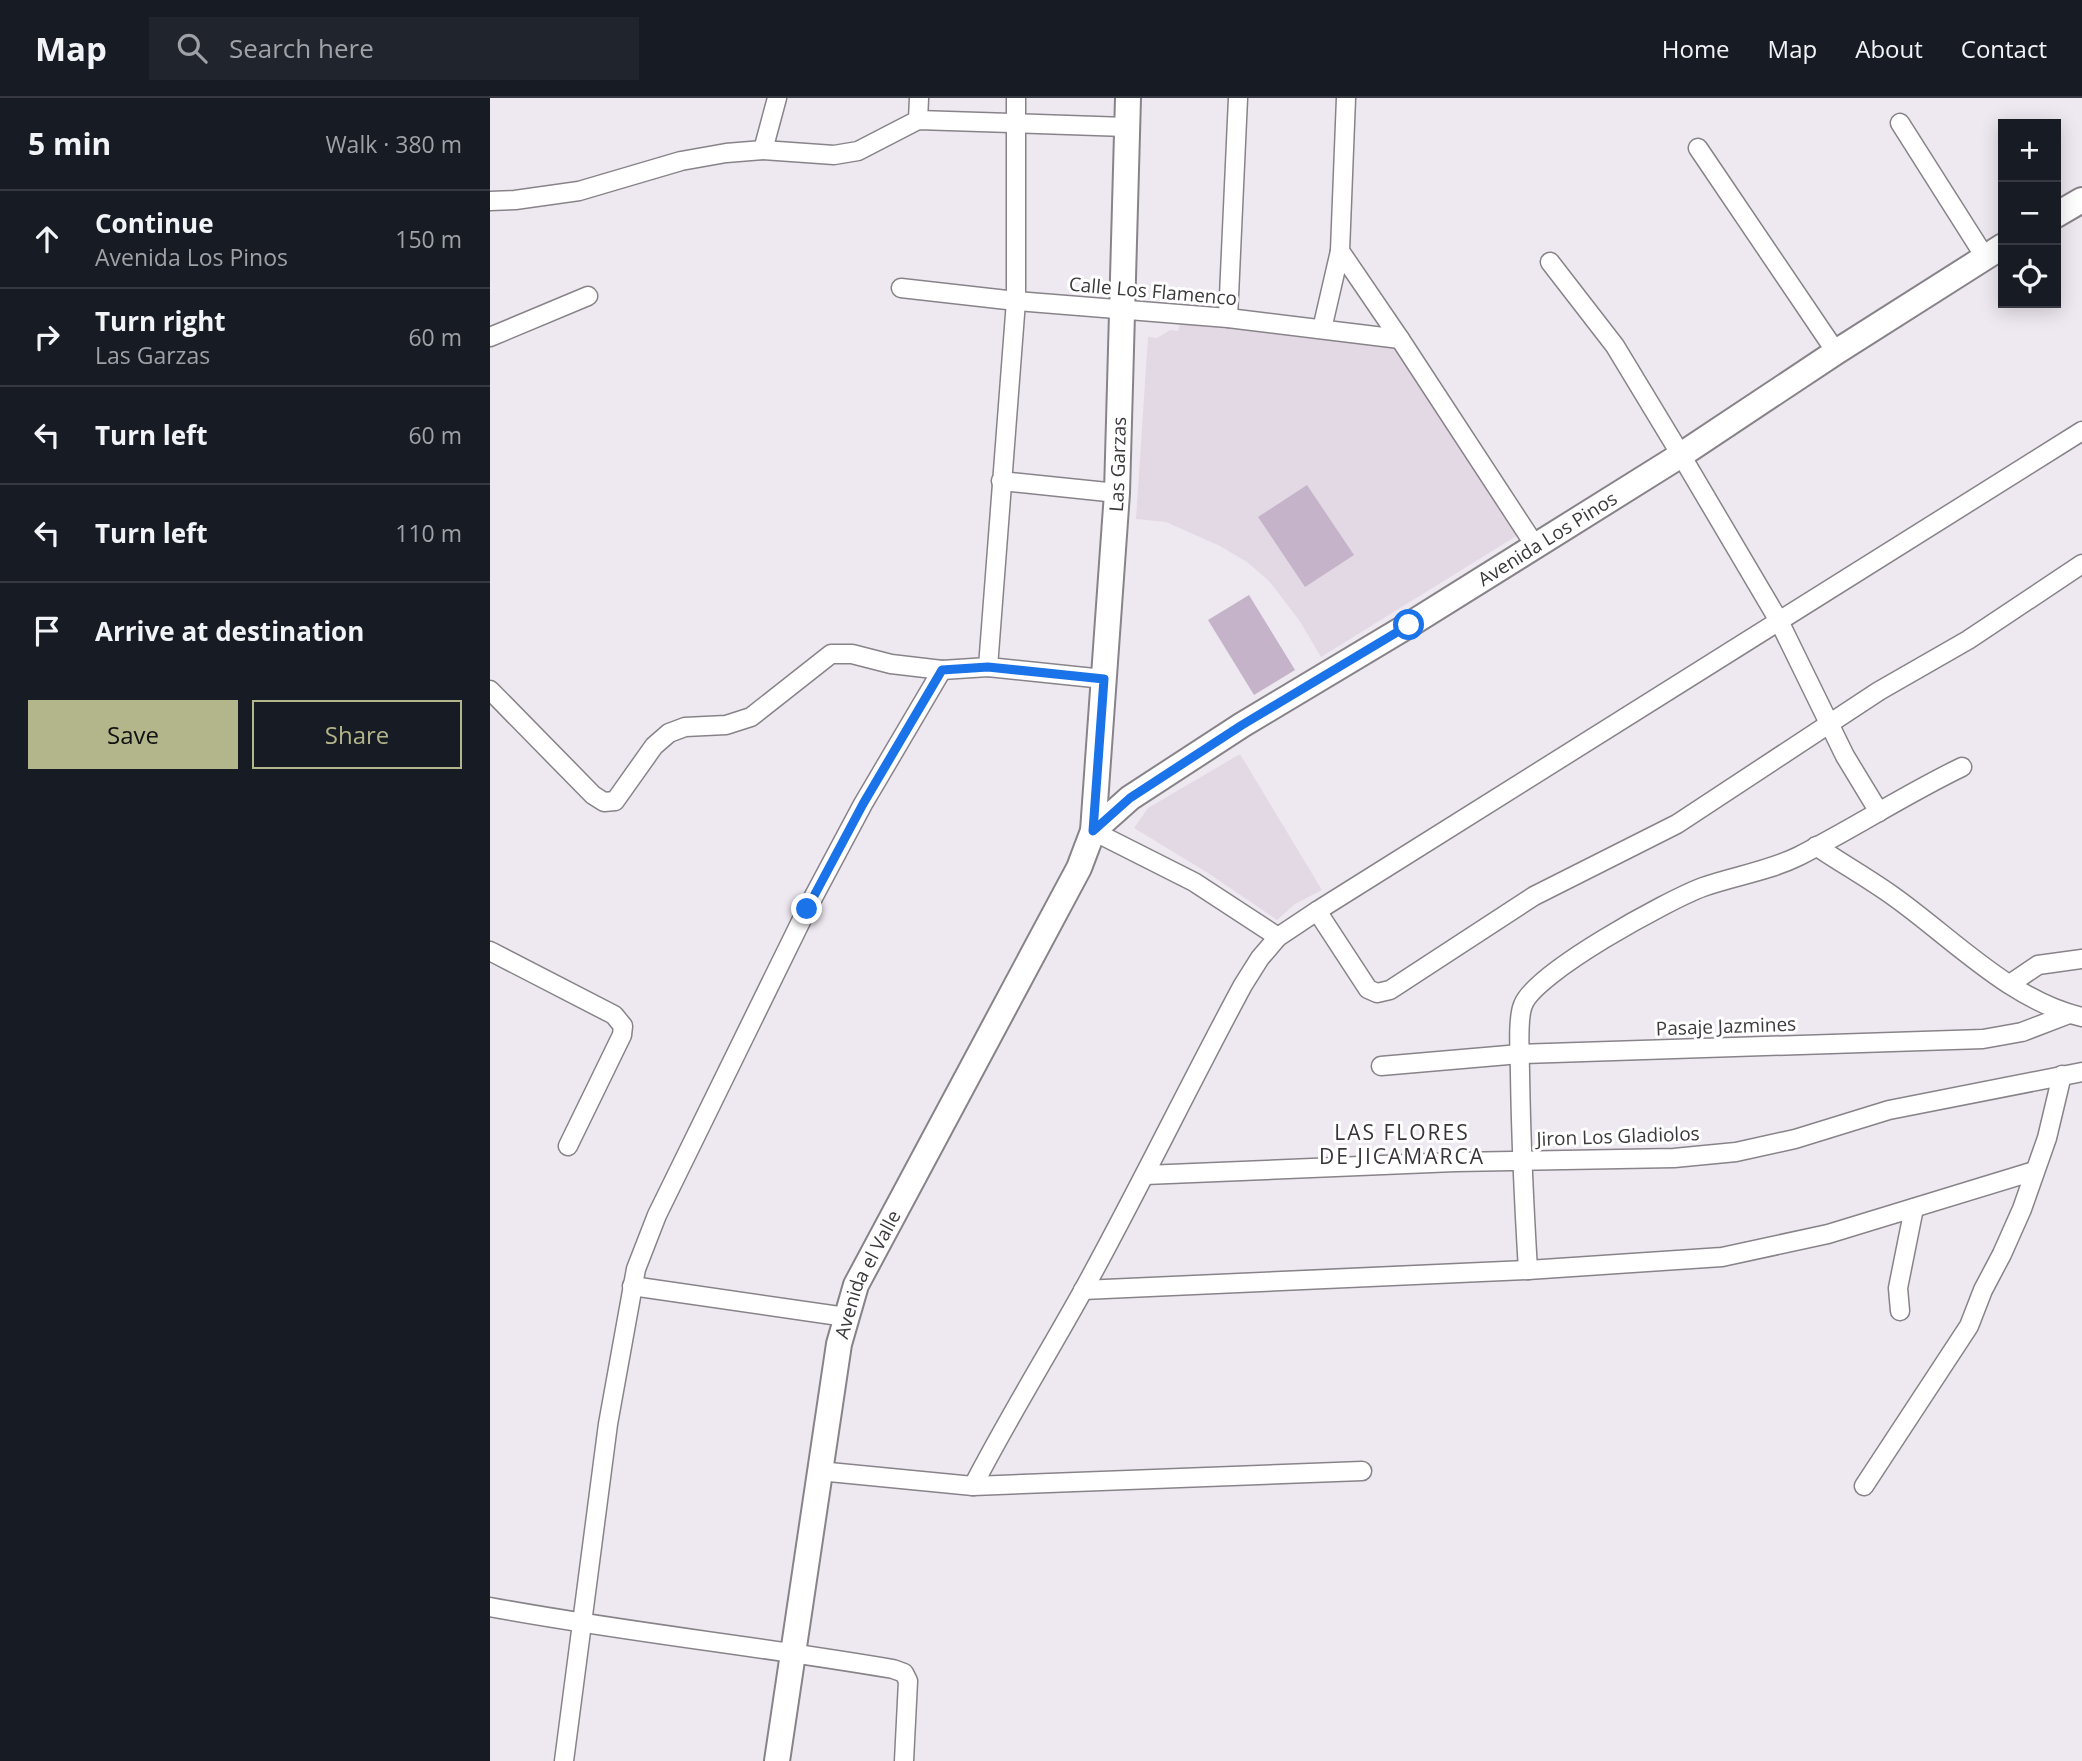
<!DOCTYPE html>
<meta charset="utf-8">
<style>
:root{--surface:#171b24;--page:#20242c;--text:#f1f3f6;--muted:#9ea1a6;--line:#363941;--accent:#b3b58a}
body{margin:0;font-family:"Open Sans",sans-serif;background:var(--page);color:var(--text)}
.controls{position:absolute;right:21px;top:21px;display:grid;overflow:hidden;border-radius:0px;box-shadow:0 4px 18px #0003}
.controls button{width:63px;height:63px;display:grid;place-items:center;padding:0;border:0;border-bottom:2px solid var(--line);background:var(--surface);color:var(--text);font:35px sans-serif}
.stop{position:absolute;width:21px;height:21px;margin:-16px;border:5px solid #1a73e8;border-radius:50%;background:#fff}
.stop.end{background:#1a73e8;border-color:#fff;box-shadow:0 2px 7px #0008}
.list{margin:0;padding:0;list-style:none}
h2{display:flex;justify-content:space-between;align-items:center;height:91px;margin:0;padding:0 28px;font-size:30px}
h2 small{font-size:23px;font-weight:400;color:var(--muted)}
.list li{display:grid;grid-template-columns:46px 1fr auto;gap:21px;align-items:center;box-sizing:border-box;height:98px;padding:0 28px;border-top:2px solid var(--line)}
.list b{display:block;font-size:26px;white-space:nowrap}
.list p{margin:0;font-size:23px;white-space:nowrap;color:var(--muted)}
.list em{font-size:23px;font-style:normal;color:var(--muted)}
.actions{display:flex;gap:14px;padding:21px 28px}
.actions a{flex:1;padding:16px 0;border:2px solid var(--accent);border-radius:0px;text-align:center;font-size:24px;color:var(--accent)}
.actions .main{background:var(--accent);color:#111}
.icon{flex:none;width:38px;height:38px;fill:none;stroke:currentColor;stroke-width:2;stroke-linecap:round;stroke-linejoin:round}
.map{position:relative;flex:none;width:1592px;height:1663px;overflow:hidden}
header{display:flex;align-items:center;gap:42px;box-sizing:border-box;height:98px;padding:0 35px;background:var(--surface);border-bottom:2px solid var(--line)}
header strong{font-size:33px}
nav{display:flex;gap:38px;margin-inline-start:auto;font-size:24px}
.search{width:490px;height:63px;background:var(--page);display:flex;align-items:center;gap:18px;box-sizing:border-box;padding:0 24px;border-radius:0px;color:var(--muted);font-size:26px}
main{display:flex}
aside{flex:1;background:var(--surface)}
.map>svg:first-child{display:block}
.built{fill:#e3d9e5}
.grass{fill:#c5b3c9}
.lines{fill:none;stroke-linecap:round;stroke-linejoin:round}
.street-casing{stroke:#888389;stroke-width:21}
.secondary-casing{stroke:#888389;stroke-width:28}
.street{stroke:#fff;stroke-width:18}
.secondary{stroke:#fff;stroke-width:24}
.route{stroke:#1a73e8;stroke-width:9}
.labels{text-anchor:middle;stroke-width:6;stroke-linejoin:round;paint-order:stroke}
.street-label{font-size:19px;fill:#3b393b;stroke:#fff}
.neighbourhood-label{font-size:21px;letter-spacing:2px;fill:#383439;stroke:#fff}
</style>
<header>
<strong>Map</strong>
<div class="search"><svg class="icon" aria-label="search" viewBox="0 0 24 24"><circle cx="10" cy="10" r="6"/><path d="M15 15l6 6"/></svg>Search here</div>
<nav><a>Home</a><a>Map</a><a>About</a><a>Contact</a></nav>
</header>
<main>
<aside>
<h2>5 min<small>Walk · 380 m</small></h2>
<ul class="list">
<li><svg class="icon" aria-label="ahead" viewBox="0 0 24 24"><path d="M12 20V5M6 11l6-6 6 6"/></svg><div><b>Continue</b><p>Avenida Los Pinos</p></div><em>150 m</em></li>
<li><svg class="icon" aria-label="right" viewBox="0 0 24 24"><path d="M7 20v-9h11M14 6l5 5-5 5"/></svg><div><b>Turn right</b><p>Las Garzas</p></div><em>60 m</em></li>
<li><svg class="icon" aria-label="left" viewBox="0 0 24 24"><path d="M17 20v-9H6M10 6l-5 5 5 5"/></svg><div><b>Turn left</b></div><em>60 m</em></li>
<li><svg class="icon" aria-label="left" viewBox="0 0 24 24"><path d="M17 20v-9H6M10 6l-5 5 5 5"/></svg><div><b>Turn left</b></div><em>110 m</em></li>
<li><svg class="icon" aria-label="arrive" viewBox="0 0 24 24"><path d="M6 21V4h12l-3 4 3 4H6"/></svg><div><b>Arrive at destination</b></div></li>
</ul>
<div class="actions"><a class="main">Save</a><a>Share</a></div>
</aside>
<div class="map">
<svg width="1592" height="1663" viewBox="0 0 1592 1663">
<rect width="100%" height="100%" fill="#eee9f0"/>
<g class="built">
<polygon points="690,226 880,238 886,245 911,252 1028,437 831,559 809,522 779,483 757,464 730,448 676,424 646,421 658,239 667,240 680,232 688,233"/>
<polygon points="750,656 832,792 805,806 787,822 718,775 644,730 658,710"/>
</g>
<g class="grass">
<polygon points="817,387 864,457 815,489 768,419"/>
<polygon points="759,497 805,572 764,597 718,522"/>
</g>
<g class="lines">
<defs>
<g id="street">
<polyline points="856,0 850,153 910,241 1046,449"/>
<polyline points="428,22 429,0"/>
<polyline points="1410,25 1495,159"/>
<polyline points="1208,50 1346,254"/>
<polyline points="273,52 287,0"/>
<polyline points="0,103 25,102 89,93 191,63 236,55 273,52 344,57 368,53 428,22 636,29"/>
<polyline points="1060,164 1125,248 1191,357 1289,523 1355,658 1389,714"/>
<polyline points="411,190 526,203 738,220 910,241"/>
<polyline points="738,220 748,0"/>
<polyline points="832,231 850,153"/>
<polyline points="0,239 98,198"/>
<polyline points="511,383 627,395"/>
<polyline points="498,569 526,203 526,0"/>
<polyline points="0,592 103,697 114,704 125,703 164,648 179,635 195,629 236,627 261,619 341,556 362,556 401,566 452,572 498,569 614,581"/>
<polyline points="603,733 704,784 788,839"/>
<path d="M1326,748C1351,765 1378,780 1403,798C1461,839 1521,903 1592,919"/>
<polyline points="827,813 878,891 887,895 900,892 1044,798 1187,726 1389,593 1478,542 1592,466"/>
<polyline points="0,853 124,917 133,928 132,937 78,1048"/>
<polyline points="1520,886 1548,867 1592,861"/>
<polyline points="891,968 1030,956 1493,941 1532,934 1579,916"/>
<polyline points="655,1077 965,1064 1184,1060 1246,1054 1305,1041 1399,1012 1592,974"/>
<path d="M1038,1172C1034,1106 1031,1041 1030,976C1030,959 1027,921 1033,907C1044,875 1178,802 1213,789C1244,778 1279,773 1309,758C1364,730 1416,696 1472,669"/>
<polyline points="142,1188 356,1219"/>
<polyline points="593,1192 1038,1172 1232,1159 1338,1136 1544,1073"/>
<polyline points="1410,1213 1408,1190 1424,1110"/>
<polyline points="329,1373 483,1388 872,1373"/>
<path d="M483,1388C518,1320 558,1256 595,1189C650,1089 699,987 753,887L770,860L788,839L827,813L1592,333"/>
<polyline points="1374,1388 1479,1228 1493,1192 1512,1156 1532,1111 1557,1040 1572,977"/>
<path d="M0,1509C134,1534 269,1548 403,1571L414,1575L418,1583L414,1663"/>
<polyline points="74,1663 118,1326 146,1171 167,1117 317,811 373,706 452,572"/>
</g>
<g id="secondary">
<polyline points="1566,117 1592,102"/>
<path id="s1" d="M603,733L640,700L752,627L919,527L1191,357L1346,254L1513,148"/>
<path id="s2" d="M287,1663L349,1246L366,1187L589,770L603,733L627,395L638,0"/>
</g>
</defs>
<use href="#street" class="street-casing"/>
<use href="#secondary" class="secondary-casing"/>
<use href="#street" class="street"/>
<use href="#secondary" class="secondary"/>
</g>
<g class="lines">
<polyline class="route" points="317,811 373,706 452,572 498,569 614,581 603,733 640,700 752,627 919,527"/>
</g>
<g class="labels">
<g class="street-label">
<text transform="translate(663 193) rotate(5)" y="7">Calle Los Flamenco</text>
<text dy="7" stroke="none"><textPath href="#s2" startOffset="1363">Las Garzas</textPath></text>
<text dy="7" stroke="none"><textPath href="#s1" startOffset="541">Avenida Los Pinos</textPath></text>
<text transform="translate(1236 928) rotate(-2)" y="7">Pasaje Jazmines</text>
<text transform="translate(1128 1038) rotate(-2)" y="7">Jiron Los Gladiolos</text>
<text dy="7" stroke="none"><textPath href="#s2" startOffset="497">Avenida el Valle</textPath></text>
</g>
<g class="neighbourhood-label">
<text x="912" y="1042">LAS FLORES<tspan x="912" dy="24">DE JICAMARCA</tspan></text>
</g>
</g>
</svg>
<div class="controls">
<button>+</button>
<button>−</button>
<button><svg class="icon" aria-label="locate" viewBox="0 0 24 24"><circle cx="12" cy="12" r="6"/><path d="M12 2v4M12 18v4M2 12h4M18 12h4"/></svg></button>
</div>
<div class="stop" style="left:919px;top:527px"></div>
<div class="stop end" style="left:317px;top:811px"></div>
</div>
</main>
